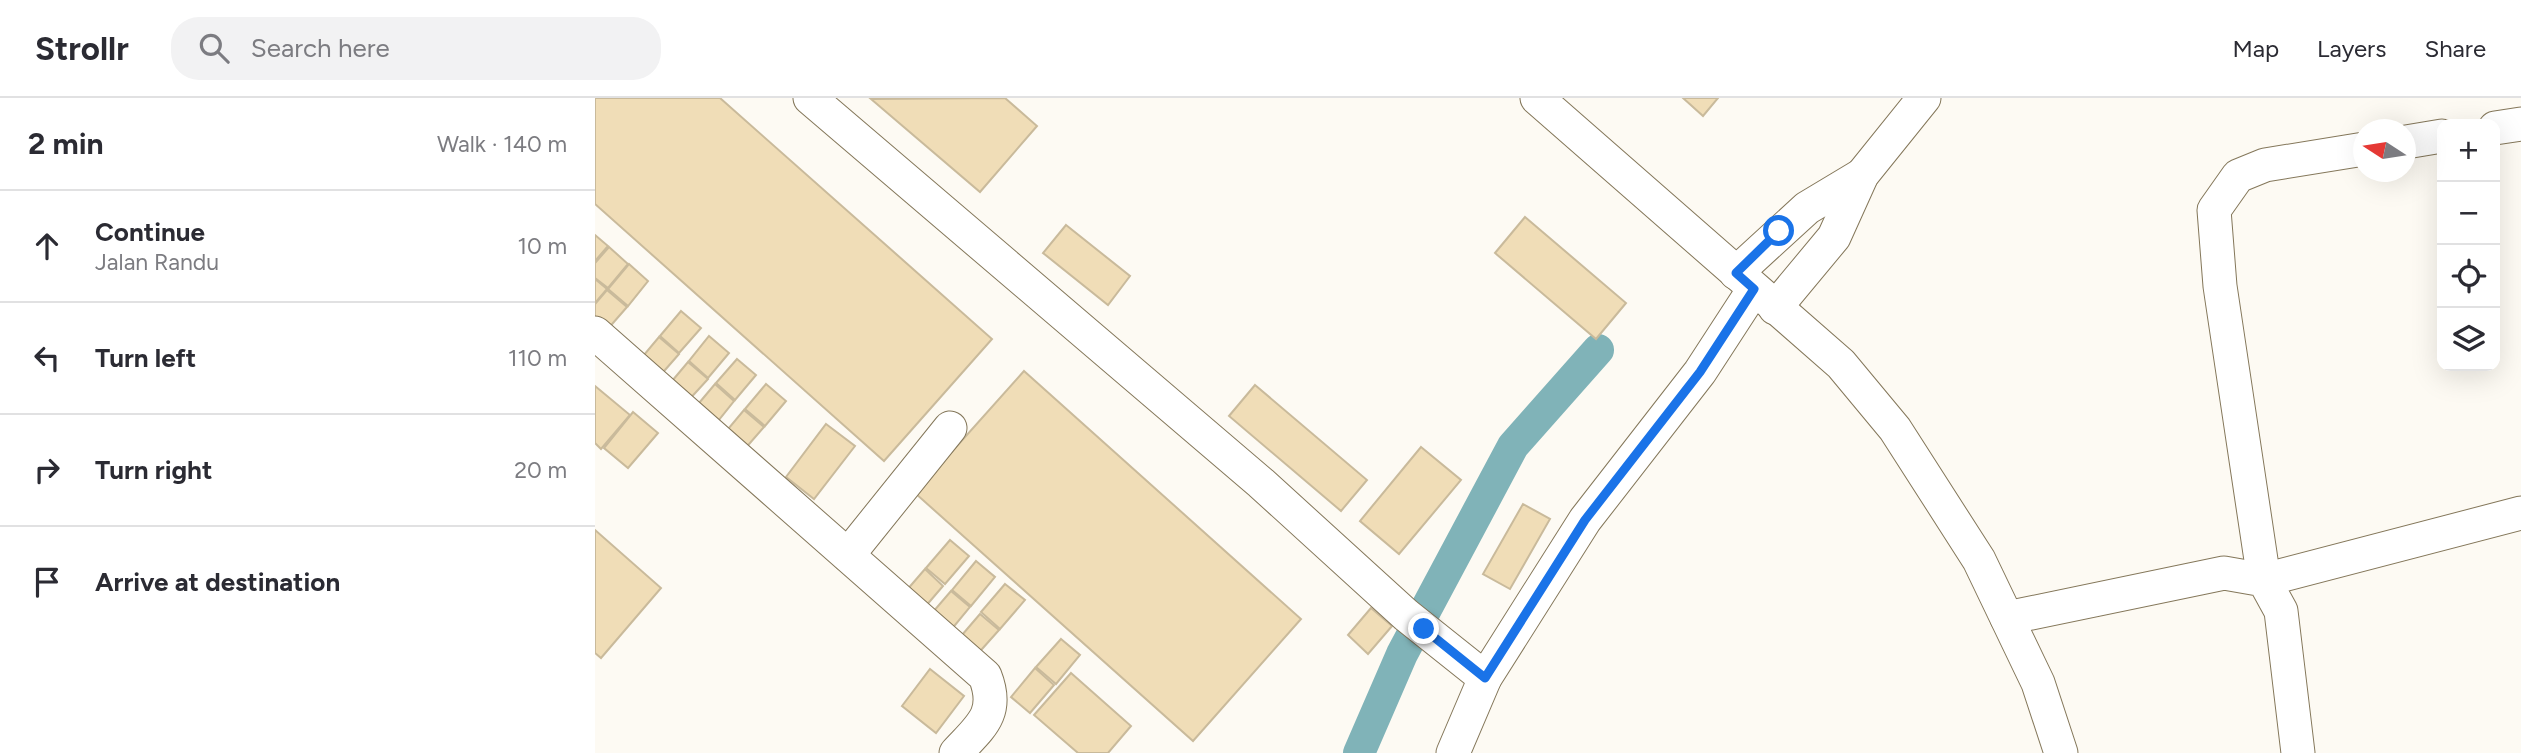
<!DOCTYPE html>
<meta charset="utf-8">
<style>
:root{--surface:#fff;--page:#f2f2f3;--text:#2b2b33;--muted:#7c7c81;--line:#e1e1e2}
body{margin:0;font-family:Figtree,sans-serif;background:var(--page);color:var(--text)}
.controls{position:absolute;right:21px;top:21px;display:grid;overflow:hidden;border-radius:14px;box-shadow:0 7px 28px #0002}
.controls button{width:63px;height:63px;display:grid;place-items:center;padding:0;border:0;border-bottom:2px solid var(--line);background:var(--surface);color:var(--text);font:35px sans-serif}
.compass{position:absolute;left:1758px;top:21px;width:63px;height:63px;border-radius:50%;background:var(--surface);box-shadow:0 7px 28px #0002;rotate:282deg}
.stop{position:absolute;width:21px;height:21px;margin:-16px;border:5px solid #1a73e8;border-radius:50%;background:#fff}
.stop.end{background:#1a73e8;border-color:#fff;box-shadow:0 2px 7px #0008}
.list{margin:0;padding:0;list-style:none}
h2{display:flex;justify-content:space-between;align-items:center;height:91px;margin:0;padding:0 28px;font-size:30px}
h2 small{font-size:23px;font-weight:400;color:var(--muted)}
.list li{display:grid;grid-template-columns:46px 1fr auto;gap:21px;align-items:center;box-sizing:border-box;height:112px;padding:0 28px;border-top:2px solid var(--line)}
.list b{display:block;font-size:26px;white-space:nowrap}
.list p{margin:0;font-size:23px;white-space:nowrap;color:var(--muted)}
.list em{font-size:23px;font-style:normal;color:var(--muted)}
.icon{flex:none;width:38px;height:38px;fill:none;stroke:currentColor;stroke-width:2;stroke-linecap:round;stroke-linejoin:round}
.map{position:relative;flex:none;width:1926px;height:655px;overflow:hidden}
header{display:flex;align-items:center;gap:42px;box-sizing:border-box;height:98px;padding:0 35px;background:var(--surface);border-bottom:2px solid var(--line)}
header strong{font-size:33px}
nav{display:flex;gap:38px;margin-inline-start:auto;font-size:24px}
.search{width:490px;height:63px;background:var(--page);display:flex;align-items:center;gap:18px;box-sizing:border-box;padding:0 24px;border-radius:28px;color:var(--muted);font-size:26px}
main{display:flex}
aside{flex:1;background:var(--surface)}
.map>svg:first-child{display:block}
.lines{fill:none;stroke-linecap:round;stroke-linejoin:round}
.canal{stroke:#80b3b8;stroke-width:32}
.building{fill:#f0ddb7;stroke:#c9ba9b;stroke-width:2}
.minor-casing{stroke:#84775a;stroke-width:35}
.minor{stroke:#fff;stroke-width:33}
.route{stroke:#1a73e8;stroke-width:9}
</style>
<header>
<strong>Strollr</strong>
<div class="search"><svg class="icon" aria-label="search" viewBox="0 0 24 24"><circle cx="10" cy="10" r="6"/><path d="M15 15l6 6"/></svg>Search here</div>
<nav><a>Map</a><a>Layers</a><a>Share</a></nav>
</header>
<main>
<aside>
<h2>2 min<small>Walk · 140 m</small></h2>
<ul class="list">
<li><svg class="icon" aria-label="ahead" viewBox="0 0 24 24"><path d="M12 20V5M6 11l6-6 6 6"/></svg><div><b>Continue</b><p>Jalan Randu</p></div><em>10 m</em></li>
<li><svg class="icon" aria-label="left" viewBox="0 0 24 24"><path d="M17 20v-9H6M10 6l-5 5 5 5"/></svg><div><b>Turn left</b></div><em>110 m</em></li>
<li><svg class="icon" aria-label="right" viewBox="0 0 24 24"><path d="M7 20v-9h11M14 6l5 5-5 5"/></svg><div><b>Turn right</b></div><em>20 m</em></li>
<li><svg class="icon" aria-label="arrive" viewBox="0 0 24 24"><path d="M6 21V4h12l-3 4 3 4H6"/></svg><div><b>Arrive at destination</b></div></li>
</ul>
</aside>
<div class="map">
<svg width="1926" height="655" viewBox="0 0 1926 655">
<rect width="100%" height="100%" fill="#fdfaf3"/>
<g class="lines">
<polyline class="canal" points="764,655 807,556 918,348 1003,252"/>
</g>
<g class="building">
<polygon points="0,0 125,0 397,241 289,363 0,106"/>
<polygon points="410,0 442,28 385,94 276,1"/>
<polygon points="1088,0 1123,0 1108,18"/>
<polygon points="930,119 1031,205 1001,241 900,155"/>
<polygon points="471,127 535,178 513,207 448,155"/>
<polygon points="0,137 13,148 0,163"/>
<polygon points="14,149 33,166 13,190 0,180 0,165"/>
<polygon points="34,166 53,183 33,208 13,191"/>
<polygon points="0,181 12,191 0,205"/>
<polygon points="12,192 32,209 11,233 0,224 0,206"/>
<polygon points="86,213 106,230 84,255 65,238"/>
<polygon points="114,238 134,255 113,280 94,263"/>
<polygon points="64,239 84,256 63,280 43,264"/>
<polygon points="142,261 161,277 140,302 121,285"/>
<polygon points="93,264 113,281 91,305 72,289"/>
<polygon points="429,273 706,521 598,643 320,395"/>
<polygon points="120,286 139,303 119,328 99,311"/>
<polygon points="171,286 191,303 170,328 150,311"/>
<polygon points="660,287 772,382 746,413 634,318"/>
<polygon points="0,288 35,317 6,351 0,345"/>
<polygon points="149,312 169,329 148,353 128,337"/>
<polygon points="38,314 63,335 33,370 9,350"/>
<polygon points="231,326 260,348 219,401 191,379"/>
<polygon points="826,349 866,382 804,456 765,423"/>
<polygon points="928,406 955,421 915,491 888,476"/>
<polygon points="0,432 66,490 6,560 0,555"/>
<polygon points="355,442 374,458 350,486 331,470"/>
<polygon points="381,463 400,479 376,508 357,492"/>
<polygon points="330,471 348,488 324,516 305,500"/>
<polygon points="410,486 430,502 405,531 386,514"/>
<polygon points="356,493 375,509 351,538 331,522"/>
<polygon points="776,510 797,528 773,556 753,537"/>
<polygon points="385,516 404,532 379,560 361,544"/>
<polygon points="466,541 485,557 461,586 441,569"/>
<polygon points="440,570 459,587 435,615 416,599"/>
<polygon points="335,571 369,598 341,635 307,608"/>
<polygon points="476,575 536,628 513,655 483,655 439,617"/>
</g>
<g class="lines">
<defs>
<g id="minor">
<polyline points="215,0 666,385 811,517 890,580"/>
<polyline points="942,0 1246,266 1300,331 1384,462 1443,585 1466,655"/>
<polyline points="1900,30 1926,26"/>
<polyline points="1811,44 1847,38"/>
<polyline points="1769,51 1670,67 1643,78 1619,112 1625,188 1669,482 1926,415"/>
<polyline points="1141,175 1212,110 1267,77"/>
<polyline points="1180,210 1239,139 1267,77 1329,0"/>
<path d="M0,235L390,578C405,616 385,629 361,655"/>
<polyline points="253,457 355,330"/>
<polyline points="1412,520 1629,475 1669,482 1686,513 1703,655"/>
<polyline points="858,655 890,580 990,422 1105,274 1159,191"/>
</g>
</defs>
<use href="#minor" class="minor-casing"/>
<use href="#minor" class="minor"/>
</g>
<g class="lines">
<polyline class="route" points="829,531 890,580 990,422 1105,274 1159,191 1141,175 1184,133"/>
</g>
</svg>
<div class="controls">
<button>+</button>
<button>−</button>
<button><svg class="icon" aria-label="locate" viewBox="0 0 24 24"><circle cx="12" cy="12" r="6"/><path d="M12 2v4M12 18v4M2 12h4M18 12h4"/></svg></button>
<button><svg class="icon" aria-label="layers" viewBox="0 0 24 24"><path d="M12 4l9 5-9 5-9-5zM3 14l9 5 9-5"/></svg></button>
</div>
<svg class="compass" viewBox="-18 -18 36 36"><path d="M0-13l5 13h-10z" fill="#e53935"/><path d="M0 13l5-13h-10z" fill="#7c7c81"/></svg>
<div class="stop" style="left:1184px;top:133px"></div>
<div class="stop end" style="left:829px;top:531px"></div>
</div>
</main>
